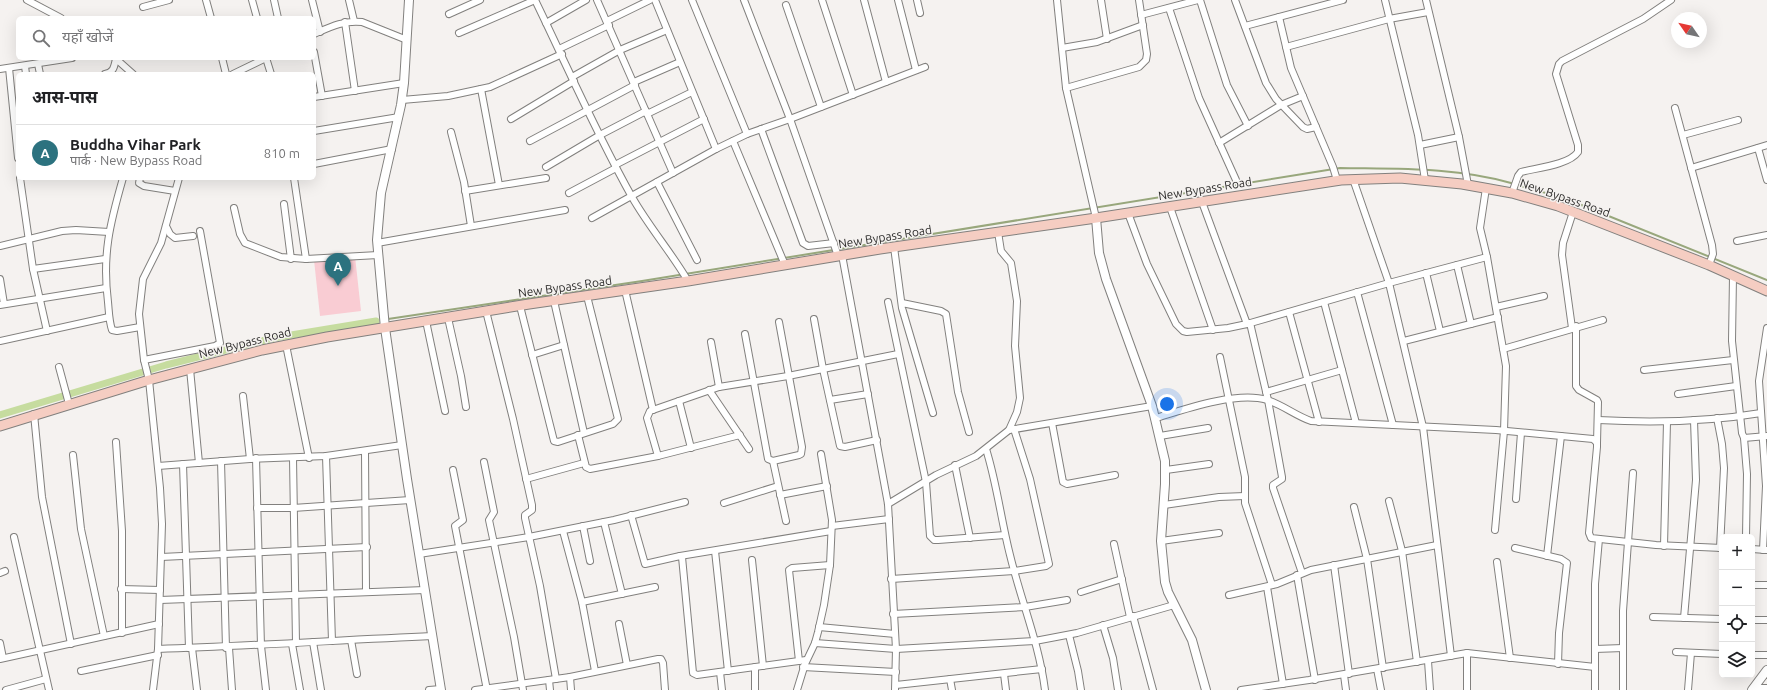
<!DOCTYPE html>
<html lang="hi">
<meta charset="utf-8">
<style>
:root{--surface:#fff;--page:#f2f2f2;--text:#202124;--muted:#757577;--line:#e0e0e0;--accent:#2c727f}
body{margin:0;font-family:Ubuntu,"Noto Sans Devanagari",sans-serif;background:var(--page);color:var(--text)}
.controls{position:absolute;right:12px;bottom:12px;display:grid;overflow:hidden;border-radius:6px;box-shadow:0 4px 16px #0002}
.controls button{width:36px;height:36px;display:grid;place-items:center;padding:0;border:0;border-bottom:1px solid var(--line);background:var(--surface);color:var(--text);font:20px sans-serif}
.compass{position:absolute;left:1671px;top:12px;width:36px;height:36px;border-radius:50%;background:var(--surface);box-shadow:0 4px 16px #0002;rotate:304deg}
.you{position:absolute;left:1167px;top:404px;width:14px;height:14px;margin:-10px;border:3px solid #fff;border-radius:50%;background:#1a73e8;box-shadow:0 0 0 6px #1a73e833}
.badge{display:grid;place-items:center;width:26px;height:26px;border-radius:50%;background:var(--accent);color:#fff;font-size:13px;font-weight:700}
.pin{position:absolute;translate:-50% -33px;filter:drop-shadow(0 1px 2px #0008)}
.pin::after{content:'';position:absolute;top:21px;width:14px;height:12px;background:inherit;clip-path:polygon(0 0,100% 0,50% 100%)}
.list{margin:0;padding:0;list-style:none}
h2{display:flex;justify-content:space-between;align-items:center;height:52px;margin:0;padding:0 16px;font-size:17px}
h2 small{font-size:13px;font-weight:400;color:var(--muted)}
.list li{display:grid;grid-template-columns:26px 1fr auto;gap:12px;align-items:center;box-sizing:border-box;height:56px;padding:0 16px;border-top:1px solid var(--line)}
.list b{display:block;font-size:15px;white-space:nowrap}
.list p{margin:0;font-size:13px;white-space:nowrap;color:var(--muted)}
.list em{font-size:13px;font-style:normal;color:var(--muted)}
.icon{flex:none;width:22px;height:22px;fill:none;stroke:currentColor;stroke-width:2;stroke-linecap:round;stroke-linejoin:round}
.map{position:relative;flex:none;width:1767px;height:690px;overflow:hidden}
.search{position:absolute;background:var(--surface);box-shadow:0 4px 16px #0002;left:16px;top:16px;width:300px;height:44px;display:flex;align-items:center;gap:10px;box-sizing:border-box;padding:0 14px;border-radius:6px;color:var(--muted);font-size:15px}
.panel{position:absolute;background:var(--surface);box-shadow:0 4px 16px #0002;left:16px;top:72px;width:300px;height:108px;border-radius:6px}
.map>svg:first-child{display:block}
.green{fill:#f9ccd3}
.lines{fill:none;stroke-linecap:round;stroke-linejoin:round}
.stream{stroke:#98a77c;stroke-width:2}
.canal{stroke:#c6dc9f;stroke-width:7}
.minor-casing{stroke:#82807e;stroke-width:8}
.tertiary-casing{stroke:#82807e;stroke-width:10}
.secondary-casing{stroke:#82807e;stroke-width:11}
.minor{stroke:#fff;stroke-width:6}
.tertiary{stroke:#fff;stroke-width:8}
.secondary{stroke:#f5cdc2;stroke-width:9}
.labels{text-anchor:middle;stroke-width:3;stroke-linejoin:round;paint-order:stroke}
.street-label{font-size:12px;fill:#2d2c2b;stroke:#f5f2f0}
</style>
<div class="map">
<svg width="1767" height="690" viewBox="0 0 1767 690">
<rect width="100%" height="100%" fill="#f5f2f0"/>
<polygon class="green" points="355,256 361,311 320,316 314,260"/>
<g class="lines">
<g class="stream">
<polyline points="1517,185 1564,198 1767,280"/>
<path d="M388,319L642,281L1340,168C1398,169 1456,167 1511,183"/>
</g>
<polyline class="canal" points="0,415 166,365 273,338 376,321"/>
<defs>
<g id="minor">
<polyline points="27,0 61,18"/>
<polyline points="206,0 211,18"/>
<polyline points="252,0 257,18"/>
<polyline points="274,0 278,18"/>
<polyline points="312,0 320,32"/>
<polyline points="349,0 354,21"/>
<path d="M535,0C567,66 596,133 632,197C649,227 671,252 688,281"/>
<polyline points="597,0 673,173"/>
<polyline points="655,0 716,149"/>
<polyline points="692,0 747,134"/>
<polyline points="744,0 790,119 838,256"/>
<polyline points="822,0 853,95"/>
<polyline points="864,0 886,82"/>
<polyline points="898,0 916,70"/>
<polyline points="917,0 920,13"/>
<polyline points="1057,0 1066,88 1096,218"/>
<polyline points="1101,0 1107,39"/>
<polyline points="1200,0 1227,85 1248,126"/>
<polyline points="1235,0 1266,83 1276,99 1303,127 1307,129 1316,127"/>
<polyline points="1385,0 1418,135 1425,180"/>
<polyline points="1426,0 1459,137 1468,185"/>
<polyline points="786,5 821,107"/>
<polyline points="143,7 169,0"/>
<polyline points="1169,8 1199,98 1236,180"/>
<polyline points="449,14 480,0"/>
<polyline points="1141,15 1198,0"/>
<polyline points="1279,17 1291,68 1333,167 1337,180"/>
<polyline points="607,21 650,0"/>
<polyline points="345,22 355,91"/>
<polyline points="546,23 586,0"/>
<polyline points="1245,26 1343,0"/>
<polyline points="459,33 535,0"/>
<path d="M314,34C330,27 344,20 362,22L407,40"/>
<polyline points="1286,47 1389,19 1428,12"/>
<polyline points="1062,48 1097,42 1143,25"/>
<polyline points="559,49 609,25"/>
<polyline points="314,52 322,96"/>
<polyline points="115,58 133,74"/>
<polyline points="222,58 226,74"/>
<polyline points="266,58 271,74"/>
<polyline points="38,64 40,74"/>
<polyline points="25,66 26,74"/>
<polyline points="9,68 18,158"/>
<polyline points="0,69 72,58"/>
<path d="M105,74C114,72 114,67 116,59"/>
<polyline points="233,74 266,58"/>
<polyline points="572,77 620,50 667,30"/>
<polyline points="634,82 680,62"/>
<polyline points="1066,88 1139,67 1146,60 1147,54 1139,0"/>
<polyline points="481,89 499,185"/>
<polyline points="314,97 404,83"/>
<polyline points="402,100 448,96 490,87 562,54"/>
<polyline points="1675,108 1712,245 1713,254 1709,265"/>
<polyline points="647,114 692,92"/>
<polyline points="511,119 574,81"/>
<polyline points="761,129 803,243 808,246 834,243"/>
<polyline points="314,131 399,117"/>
<polyline points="451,132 464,182 471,226"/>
<polyline points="1683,135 1738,120"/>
<polyline points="530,141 635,85"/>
<polyline points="733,141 785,265"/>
<polyline points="1219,143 1281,105 1303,96"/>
<polyline points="1420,145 1459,137"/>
<polyline points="1758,148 1767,180"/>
<polyline points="314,164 392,149"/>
<polyline points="615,165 704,119"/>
<polyline points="546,167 600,135 646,111"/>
<polyline points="1691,168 1767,145"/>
<polyline points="20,178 33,269 47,331"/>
<path d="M123,178C110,223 102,255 108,302C109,312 109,321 112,330L117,331L140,327"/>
<polyline points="140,178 139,183 144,186 175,191"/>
<polyline points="294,178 306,259"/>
<polyline points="1353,179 1389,283 1423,427 1451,656"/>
<polyline points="657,182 697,260"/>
<polyline points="1486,188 1480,228 1487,257 1506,366 1504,431 1495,530"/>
<polyline points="465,191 546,178"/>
<polyline points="569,193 616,168"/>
<path d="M1512,193L1518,176L1521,172C1536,168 1569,165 1578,152V145L1556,74L1559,64L1562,61L1643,19L1671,0"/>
<polyline points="1202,202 1247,324"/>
<polyline points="284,204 291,259"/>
<polyline points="1170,207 1213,330"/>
<polyline points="234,208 240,234 245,243 281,257 306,259 378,255"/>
<polyline points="1128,213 1147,264 1176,324 1183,331 1187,332 1228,328 1247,324 1389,283 1487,257"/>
<polyline points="592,218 716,149 747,134 790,119 925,67"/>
<polyline points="166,226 170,234 175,238 193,236"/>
<polyline points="998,232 1001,251 1011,263 1017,301 1015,346 1020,398 1017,412 1009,430"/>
<polyline points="1737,241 1767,235"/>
<polyline points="377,243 565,210"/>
<polyline points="0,246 62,231 76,230 109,232"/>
<polyline points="894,247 902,308 933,413"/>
<polyline points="842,255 888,504 896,649 895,690"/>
<polyline points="1457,265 1471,324"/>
<polyline points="33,269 105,259"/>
<polyline points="1426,273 1440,331"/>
<polyline points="1733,276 1732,341 1742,433 1744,438 1767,436"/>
<polyline points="0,279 4,304"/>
<polyline points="625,290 653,410"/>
<polyline points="1357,292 1393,425"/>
<polyline points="554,301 584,433"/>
<polyline points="888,302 926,482 930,536 934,540 938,540 1005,535"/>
<polyline points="1324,302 1356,423"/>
<polyline points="902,303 941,311 946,314 958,392 969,432"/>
<polyline points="0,305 106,288"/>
<polyline points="520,306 554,441 558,442 613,424 618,419 587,296"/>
<polyline points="1496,307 1544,296"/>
<polyline points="486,311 513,419 532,505 532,510 525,515 525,518 540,586 556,679"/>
<polyline points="1289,312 1319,422"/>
<polyline points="448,318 461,376 466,407"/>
<polyline points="814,319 823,369 840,446 845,447 877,440"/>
<polyline points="426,321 445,411"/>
<polyline points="1250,323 1268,400 1282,477 1282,479 1273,485 1273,488 1302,573"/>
<polyline points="1576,326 1576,386 1579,390 1597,400 1598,402 1597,443"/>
<polyline points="1572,328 1562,255 1563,243 1573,212"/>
<polyline points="745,334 768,459 773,461 799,455 801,454 802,447 779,322"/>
<polyline points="0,341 109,317"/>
<polyline points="1404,341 1498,317"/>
<polyline points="711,342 719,387"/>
<polyline points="286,345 309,458"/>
<polyline points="1503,349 1603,320"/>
<polyline points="532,355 564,345"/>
<polyline points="1220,357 1245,477 1245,503 1272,585"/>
<polyline points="144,360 215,346 220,343 200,231"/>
<polyline points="59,367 69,404"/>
<polyline points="190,369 199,463"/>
<polyline points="1644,370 1733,360"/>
<polyline points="709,390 749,449"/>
<polyline points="1266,392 1342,370"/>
<polyline points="1678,394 1736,386"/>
<polyline points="243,396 250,459"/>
<polyline points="830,400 868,394"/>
<polyline points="679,401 691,448"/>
<polyline points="34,414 42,497 71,644"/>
<path d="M1156,418C1185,409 1237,391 1267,400C1283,405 1296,416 1311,421L1496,430L1593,439L1597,443V447L1589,533L1591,538L1656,545L1722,548"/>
<polyline points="1717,418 1722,444 1724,468 1720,548"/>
<path d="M1598,420C1653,423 1707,422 1761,413"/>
<polyline points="1052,423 1063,482 1067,484 1115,475"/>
<polyline points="578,435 586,467 590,469 658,456 740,435"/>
<polyline points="1160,436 1208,428"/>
<polyline points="1744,438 1747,474 1746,537"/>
<polyline points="116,442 122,531 122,633"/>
<path d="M986,449C997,484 1001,520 1010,555C1021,601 1039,643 1045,690"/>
<polyline points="365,452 366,591"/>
<polyline points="73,455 81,529 104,636"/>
<polyline points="326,456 332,641"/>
<polyline points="658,456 647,418 650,411 719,387 788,376 898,354"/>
<polyline points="256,458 261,646 266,690"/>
<polyline points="293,458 296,643"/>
<polyline points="221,461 226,648"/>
<polyline points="773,461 786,521"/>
<polyline points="484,462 494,512 489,520 514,637 523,690"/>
<polyline points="183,464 189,648"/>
<polyline points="955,465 970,538"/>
<polyline points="158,466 250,459 326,456 402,445"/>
<polyline points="453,470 463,520 455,526 487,690"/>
<polyline points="1166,470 1209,464"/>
<polyline points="526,479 584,463"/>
<polyline points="780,495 827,486"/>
<polyline points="1516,499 1521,433"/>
<polyline points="1389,501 1402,551 1417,662"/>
<polyline points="724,503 778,486"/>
<polyline points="888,504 936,475 976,456 1009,430 1152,406"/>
<polyline points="1164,505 1219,497 1245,496"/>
<polyline points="1354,507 1367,559 1383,668"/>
<polyline points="257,508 293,508 410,500"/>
<polyline points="631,515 645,564 680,556 682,557 693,673 697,675 806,660"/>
<polyline points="604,522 622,594"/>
<polyline points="583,526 590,561"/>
<polyline points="832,526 889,519"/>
<polyline points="563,531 582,602 595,671"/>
<polyline points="14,537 49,690"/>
<polyline points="1161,541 1219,533"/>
<polyline points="1114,544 1130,617"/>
<polyline points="1664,546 1667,422"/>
<polyline points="1515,548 1561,559 1567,563 1559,633 1558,664"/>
<polyline points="1752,549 1766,550"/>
<polyline points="1763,550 1766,486 1759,381 1767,328"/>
<polyline points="715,551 728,671"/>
<polyline points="419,554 529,537 614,520 685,502"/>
<polyline points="680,556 831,531"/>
<polyline points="1547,556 1561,436"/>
<polyline points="161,557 367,547"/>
<polyline points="752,560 763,666"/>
<polyline points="1497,562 1510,658"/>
<polyline points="1334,565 1349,674"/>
<polyline points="0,573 5,571"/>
<polyline points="1297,575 1315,680"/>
<polyline points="891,579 1014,571 1046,566 1049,564 1030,479 1014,429"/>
<polyline points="1752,585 1767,585"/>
<polyline points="1267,587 1283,684"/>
<polyline points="121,589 160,590"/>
<polyline points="1081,592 1122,579"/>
<polyline points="1229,595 1277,584 1311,570 1437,545"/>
<polyline points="160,600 425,590"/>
<polyline points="582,602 655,587"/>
<polyline points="893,614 1025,607 1067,600"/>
<polyline points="1133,616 1153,690"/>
<polyline points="1653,617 1722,619"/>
<polyline points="1684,618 1696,480 1694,420"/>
<polyline points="1752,620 1767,620"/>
<polyline points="619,624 627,665"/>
<polyline points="1103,625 1113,658 1118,690"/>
<polyline points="819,627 895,634"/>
<polyline points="1069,635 1078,671 1081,690"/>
<polyline points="351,640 357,674"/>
<polyline points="313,642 321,690"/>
<polyline points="0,643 3,658"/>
<polyline points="815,643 896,649 1035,641 1077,633 1174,605"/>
<polyline points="292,644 300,690"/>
<polyline points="192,648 197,690"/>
<polyline points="229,648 232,690"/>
<path d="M158,649C250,646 341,640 432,636"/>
<polyline points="1595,649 1623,648"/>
<polyline points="1676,652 1722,654"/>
<polyline points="1467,653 1467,690"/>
<polyline points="1752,655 1767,655"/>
<polyline points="0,659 159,624"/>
<polyline points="799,661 789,570 792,568 830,565"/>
<polyline points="1428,661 1430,690"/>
<polyline points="803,667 896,672"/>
<polyline points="1377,669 1381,690"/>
<polyline points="81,671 158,655"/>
<polyline points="720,672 722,690"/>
<polyline points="1004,674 1006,690"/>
<polyline points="1344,675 1346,690"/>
<polyline points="570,677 571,690"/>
<polyline points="950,679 952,690"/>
<polyline points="549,680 550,690"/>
<polyline points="896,685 1042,669"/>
<polyline points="1753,688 1767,688"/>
<polyline points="6,690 46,679"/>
<polyline points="153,690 158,649 162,524 160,488 149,380 144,360 139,314 143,279 161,243 179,178"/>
<polyline points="429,690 441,689"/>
<polyline points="475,690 570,677 658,659 661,659 663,663 665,690"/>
<polyline points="755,690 755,667"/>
<polyline points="797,690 805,664 815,643 818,632 824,605 830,565 832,520 821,454"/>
<polyline points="1241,690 1309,680 1467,653 1595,667"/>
<polyline points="1595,690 1595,584 1599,539"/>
<polyline points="1623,690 1623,611 1633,473"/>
<polyline points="1688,690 1691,653"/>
</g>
<g id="tertiary">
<polyline points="409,0 404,83 401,105 381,193 377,240 385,328 407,479 441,690"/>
<polyline points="1096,218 1099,253 1106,279 1152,406 1165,461 1165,484 1161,541 1165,582 1168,592 1192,640 1206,690"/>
<polyline points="1752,690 1767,670"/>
</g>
<polyline id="secondary" points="0,426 149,380 262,350 327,337 529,304 688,281 880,249 1096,218 1341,180 1400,178 1462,184 1512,193 1558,206 1709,265 1767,291"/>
</defs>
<use href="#minor" class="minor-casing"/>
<use href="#tertiary" class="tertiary-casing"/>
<use href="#secondary" class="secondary-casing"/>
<use href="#minor" class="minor"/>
<use href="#tertiary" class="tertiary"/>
<use href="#secondary" class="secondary"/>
</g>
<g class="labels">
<g class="street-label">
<text transform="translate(1205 189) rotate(-9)" y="4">New Bypass Road</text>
<text transform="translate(1565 198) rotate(19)" y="4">New Bypass Road</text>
<text transform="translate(885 237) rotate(-9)" y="4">New Bypass Road</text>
<text transform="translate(565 287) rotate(-8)" y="4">New Bypass Road</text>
<text transform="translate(245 343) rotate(-14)" y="4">New Bypass Road</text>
</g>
</g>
</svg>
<div class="controls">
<button>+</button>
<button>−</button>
<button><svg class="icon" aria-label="locate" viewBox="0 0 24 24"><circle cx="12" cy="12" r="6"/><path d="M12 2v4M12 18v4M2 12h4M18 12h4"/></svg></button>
<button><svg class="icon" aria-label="layers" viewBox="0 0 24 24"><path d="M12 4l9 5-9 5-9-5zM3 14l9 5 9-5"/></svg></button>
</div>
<svg class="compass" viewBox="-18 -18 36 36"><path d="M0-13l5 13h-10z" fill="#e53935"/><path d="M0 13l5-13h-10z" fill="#757577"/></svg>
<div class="you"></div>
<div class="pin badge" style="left:338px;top:286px">A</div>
<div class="search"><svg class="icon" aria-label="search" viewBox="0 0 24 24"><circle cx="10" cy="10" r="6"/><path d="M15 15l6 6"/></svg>यहाँ खोजें</div>
<section class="panel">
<h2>आस-पास<small></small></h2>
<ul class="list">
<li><span class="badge">A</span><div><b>Buddha Vihar Park</b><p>पार्क · New Bypass Road</p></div><em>810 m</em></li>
</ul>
</section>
</div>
